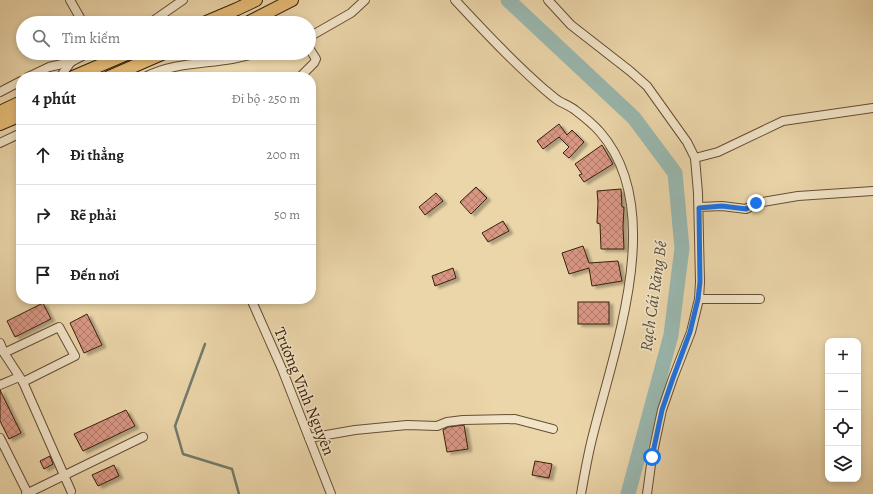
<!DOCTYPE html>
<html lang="vi">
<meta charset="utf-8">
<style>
:root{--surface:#fff;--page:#f6f6f6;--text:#222;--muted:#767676;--line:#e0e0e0}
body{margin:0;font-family:Alegreya,serif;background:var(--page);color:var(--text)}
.controls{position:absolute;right:12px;bottom:12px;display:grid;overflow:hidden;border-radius:8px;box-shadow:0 2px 6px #0003}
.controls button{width:36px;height:36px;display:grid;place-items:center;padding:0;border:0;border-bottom:1px solid var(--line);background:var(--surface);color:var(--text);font:20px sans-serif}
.stop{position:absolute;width:12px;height:12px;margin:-9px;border:3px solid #1a73e8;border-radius:50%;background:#fff}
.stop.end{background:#1a73e8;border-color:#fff;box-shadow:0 1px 4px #0008}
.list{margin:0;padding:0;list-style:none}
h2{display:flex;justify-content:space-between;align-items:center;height:52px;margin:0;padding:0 16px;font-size:17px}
h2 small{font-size:13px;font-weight:400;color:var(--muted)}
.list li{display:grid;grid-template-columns:26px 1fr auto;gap:12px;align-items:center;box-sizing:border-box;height:60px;padding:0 16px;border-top:1px solid var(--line)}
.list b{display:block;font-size:15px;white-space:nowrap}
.list em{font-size:13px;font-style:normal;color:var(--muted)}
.icon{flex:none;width:22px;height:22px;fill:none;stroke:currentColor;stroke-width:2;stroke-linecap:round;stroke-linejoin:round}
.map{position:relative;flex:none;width:873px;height:494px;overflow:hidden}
.search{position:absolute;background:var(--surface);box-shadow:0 2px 6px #0003;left:16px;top:16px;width:300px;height:44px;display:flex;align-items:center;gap:10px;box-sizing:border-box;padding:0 14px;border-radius:22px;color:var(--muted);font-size:15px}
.panel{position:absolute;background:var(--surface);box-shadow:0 2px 6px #0003;left:16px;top:72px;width:300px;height:232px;border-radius:16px}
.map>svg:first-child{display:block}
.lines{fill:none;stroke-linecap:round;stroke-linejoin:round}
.stream{stroke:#727b6e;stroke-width:2.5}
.river{stroke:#99b8b0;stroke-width:15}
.building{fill:url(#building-cross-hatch);stroke:#38200c;filter:url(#shadow)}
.minor-casing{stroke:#654e34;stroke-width:10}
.highway-casing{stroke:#38200c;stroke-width:14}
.minor{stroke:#f2e4c8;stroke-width:8}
.highway{stroke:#e6bb75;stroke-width:12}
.route{stroke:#1a73e8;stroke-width:5}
.labels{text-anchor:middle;stroke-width:3;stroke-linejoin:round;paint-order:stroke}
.street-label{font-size:16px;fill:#38200c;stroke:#f2e4c8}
.water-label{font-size:17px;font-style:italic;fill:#554e3d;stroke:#f2e4c8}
</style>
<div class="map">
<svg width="873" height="494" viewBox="0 0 873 494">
<defs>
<pattern id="building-cross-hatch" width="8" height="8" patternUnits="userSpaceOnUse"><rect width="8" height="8" fill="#d89683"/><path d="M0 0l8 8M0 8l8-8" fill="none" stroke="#b07a6a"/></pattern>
<filter id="shadow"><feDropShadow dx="4" dy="2.5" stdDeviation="1" flood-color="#0004"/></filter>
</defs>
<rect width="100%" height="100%" fill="#ebd6aa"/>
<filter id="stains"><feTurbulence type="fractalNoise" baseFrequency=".005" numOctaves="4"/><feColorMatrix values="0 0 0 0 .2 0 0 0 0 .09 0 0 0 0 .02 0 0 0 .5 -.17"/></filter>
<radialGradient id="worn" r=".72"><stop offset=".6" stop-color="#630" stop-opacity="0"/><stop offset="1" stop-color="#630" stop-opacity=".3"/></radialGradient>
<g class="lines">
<polyline class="stream" points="205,344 175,426 183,454 232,469 239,494"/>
<polyline class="river" points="508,0 634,118 675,173 682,248 671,335 628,494"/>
</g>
<g class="building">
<polygon points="559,124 567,135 572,130 584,142 569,158 563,153 569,147 559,137 543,149 537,141"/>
<polygon points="602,145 613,164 584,182 579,175 582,174 575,164"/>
<polygon points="476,187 487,198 471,214 460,202"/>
<polygon points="621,189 622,207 624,207 623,227 624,249 601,249 600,224 597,223 598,202 597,191"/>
<polygon points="436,193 443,201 425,215 419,207"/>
<polygon points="503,221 509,231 488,242 482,233"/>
<polygon points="583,246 589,263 618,261 622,281 592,286 589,268 569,274 562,253"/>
<polygon points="453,268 456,278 435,286 432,276"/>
<rect x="578" y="302" width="31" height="22"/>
<polygon points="43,303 51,319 15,337 7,321"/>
<polygon points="87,314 102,345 84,353 70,323"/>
<polygon points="0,390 21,433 9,439 0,421"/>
<polygon points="126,410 135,426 83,451 74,434"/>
<polygon points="464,425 468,449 447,452 443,430 448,427"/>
<polygon points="50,456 53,464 44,469 40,461"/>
<polygon points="535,461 552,464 549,478 532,475"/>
<polygon points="114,465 119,476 98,486 92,475"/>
</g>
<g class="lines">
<defs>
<g id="minor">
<polyline points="70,0 83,23"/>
<path d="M455,0C484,31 513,62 545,90C549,93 554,98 559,101C564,104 570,106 575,110C583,116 593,124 600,132C669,211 612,354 591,443C587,460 584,477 581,494"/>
<polyline points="548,0 571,25 630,71 647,86 687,142 695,158 698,193 700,282 699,299 691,332 673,378 662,410 652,457 647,494"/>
<polyline points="150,23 183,0"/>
<polyline points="309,37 351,13 365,0"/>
<polyline points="100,53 106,62"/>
<polyline points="28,77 49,67 71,62 88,53"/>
<polyline points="60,77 71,62"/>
<path d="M145,77C172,63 202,64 232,59C241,57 250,55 259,53"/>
<polyline points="300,77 314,63 316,59 309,48"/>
<polyline points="0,92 21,81"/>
<polyline points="0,143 21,133"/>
<polyline points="695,158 718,152 783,121 873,108"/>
<polyline points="699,207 722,206 746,209 757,203 798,196 873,191"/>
<polyline points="251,299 282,369 331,494"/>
<polyline points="699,299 760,299"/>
<polyline points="0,343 4,353 23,382 71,491"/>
<polyline points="4,353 59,327 75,356 23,382"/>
<polyline points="0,385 19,377"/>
<polyline points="0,438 28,494"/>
<polyline points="309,438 355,430 407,425 437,426 447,422 463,420 515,419 553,429"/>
<polyline points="26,494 143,437"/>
</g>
<g id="highway">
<polyline points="204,23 237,9 256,0"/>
<polyline points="247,23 292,0"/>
<polyline points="73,77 129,53"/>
<polyline points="109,77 164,53"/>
<polyline points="0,112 21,102"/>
<polyline points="0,124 21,115"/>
</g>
</defs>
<use href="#minor" class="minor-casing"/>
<use href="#highway" class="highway-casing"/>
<use href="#minor" class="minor"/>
<use href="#highway" class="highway"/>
</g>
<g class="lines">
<polyline class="route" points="652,457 662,410 673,378 690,332 698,299 700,282 699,208 722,206 746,209 756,203"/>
</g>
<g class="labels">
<g class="street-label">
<text transform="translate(305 391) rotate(68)" y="6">Trương Vĩnh Nguyên</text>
</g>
<g class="water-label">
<text transform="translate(653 296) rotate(-82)" y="6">Rạch Cái Răng Bé</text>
</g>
</g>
<rect width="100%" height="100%" filter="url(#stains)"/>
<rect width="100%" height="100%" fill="url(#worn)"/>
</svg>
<div class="controls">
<button>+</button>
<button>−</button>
<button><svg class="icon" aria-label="locate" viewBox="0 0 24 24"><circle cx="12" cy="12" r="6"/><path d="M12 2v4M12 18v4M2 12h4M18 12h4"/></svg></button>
<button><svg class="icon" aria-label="layers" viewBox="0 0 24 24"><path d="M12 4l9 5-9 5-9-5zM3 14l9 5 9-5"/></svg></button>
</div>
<div class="stop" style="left:652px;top:457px"></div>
<div class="stop end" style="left:756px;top:203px"></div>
<div class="search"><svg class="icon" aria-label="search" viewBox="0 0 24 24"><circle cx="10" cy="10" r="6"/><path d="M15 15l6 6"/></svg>Tìm kiếm</div>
<section class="panel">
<h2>4 phút<small>Đi bộ · 250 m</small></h2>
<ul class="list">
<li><svg class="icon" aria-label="ahead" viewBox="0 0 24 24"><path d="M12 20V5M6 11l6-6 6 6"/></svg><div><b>Đi thẳng</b></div><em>200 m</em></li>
<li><svg class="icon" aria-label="right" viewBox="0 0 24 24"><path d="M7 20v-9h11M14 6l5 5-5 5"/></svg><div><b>Rẽ phải</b></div><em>50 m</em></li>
<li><svg class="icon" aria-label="arrive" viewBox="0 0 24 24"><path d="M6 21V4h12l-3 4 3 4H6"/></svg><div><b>Đến nơi</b></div></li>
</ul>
</section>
</div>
